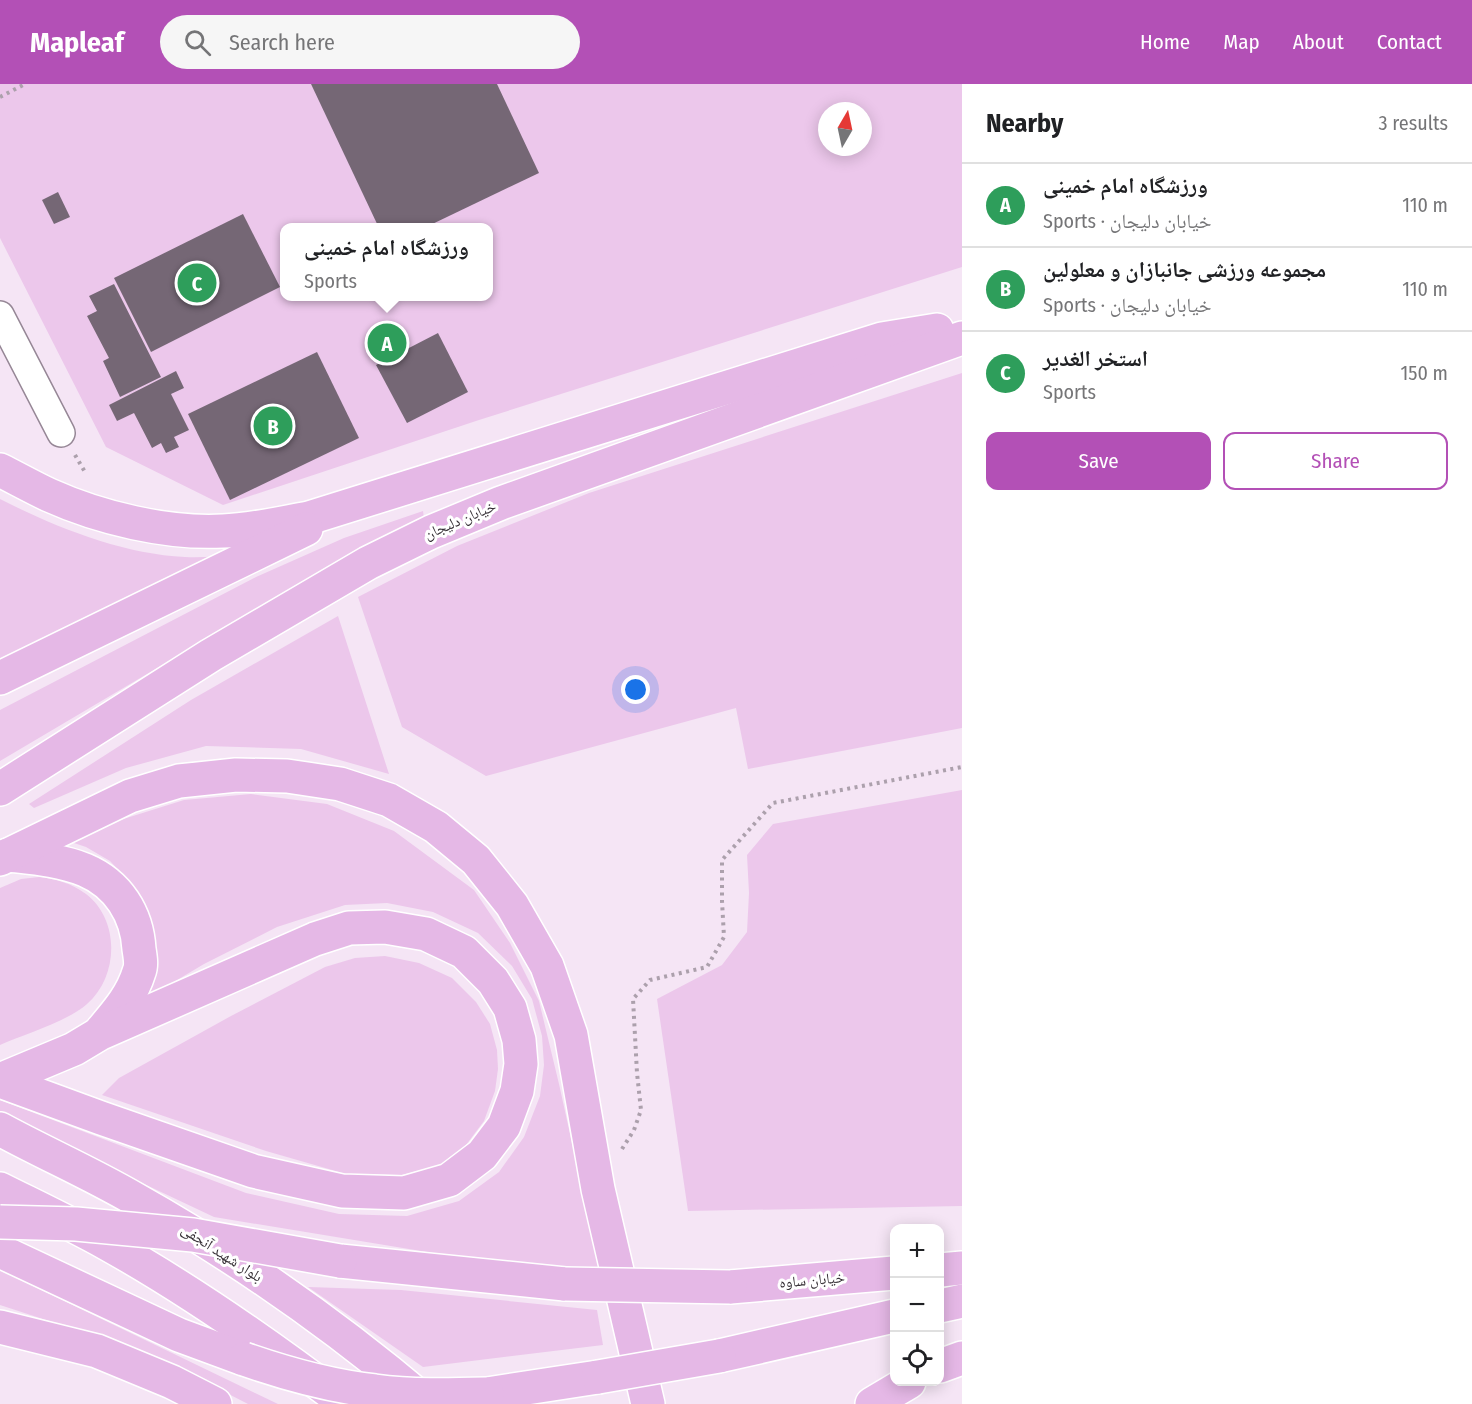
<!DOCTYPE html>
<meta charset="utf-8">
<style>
:root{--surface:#fff;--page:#f6f6f6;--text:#202124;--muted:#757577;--line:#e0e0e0;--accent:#b350b6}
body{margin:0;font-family:"Fira Sans Condensed","Noto Naskh Arabic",sans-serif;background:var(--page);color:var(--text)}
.controls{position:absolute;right:18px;bottom:18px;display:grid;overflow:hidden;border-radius:12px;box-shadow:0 3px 15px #0003}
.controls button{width:54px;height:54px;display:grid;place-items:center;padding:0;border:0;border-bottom:2px solid var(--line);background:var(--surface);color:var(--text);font:30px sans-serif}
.compass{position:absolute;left:818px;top:18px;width:54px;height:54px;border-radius:50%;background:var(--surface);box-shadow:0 3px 15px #0003;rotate:9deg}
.you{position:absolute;left:636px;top:606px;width:21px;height:21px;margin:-15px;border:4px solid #fff;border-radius:50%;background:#1a73e8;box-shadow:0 0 0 9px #1a73e833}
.badge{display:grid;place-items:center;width:39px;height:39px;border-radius:50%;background:var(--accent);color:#fff;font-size:20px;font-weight:700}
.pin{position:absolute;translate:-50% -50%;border:3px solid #fff;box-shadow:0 2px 6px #0006}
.popup{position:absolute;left:280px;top:139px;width:213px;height:78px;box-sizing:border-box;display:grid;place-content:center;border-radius:12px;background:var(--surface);filter:drop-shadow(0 2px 4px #0005);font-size:20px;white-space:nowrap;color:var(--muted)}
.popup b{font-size:22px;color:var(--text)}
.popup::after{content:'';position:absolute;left:50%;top:100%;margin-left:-12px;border:12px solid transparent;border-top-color:var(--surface)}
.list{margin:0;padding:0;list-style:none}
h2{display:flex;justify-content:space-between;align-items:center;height:78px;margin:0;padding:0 24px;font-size:26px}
h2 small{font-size:20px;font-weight:400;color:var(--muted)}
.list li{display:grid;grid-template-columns:39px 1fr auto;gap:18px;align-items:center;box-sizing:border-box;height:84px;padding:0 24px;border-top:2px solid var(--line)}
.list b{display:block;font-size:22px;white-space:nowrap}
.list p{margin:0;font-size:20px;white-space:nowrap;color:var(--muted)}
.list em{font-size:20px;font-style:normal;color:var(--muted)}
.actions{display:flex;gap:12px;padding:18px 24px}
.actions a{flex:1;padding:14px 0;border:2px solid var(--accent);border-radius:12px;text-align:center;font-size:21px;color:var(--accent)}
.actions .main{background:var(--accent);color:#fff}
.icon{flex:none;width:33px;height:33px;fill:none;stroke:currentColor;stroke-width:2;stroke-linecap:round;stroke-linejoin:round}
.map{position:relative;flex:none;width:962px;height:1320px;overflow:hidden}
header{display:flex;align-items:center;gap:36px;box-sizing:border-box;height:84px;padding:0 30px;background:var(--accent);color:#fff}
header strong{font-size:28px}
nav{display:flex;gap:33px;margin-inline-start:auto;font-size:21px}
.search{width:420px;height:54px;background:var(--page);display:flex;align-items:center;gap:15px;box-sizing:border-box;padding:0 21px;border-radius:33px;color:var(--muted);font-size:22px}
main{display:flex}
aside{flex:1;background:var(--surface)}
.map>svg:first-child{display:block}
.green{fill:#ecc7eb;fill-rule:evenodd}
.building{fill:#756775}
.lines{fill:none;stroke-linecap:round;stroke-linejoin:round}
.minor-casing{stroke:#968796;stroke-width:30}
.major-casing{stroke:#fff;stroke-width:36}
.path{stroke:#aca0ac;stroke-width:4;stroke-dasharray:3 4.5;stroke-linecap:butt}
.minor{stroke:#fff;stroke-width:27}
.major{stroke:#e5b8e6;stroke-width:33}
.major-bridge-casing{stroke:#fff;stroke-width:36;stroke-linecap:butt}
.major-bridge{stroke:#e5b8e6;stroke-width:33}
.labels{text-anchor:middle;stroke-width:6;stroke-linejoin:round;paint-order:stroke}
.street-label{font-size:15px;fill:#352f35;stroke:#fff}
</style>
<header>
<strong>Mapleaf</strong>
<div class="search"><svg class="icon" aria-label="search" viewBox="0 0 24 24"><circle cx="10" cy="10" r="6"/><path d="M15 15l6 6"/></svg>Search here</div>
<nav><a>Home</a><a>Map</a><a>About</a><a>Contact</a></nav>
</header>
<main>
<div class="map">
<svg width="962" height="1320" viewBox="0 0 962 1320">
<rect width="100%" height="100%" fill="#f5e5f5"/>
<g class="green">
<path d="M0,0H962V183L479,336L223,421L106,363L0,154ZM827,27H863V63H827ZM285,144H489V212H285Z"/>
<polygon points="962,289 962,644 748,685 736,624 486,692 402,643 358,513 457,462 589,409"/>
<path d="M0,415C55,443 122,470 185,473C202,474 219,472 236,471L0,586Z"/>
<polygon points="423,427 424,434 361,465 282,510 0,677 0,626 256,493 344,454"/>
<polygon points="338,532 389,690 301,665 206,662 126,684 34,724 29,720 191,616"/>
<polygon points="962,706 962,1122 688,1127 657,915 722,881 747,848 749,809 747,771 773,740"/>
<polygon points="251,710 327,720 394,747 474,806 510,859 539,917 559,1000 600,1186 494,1179 214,1133 0,1032 0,1016 246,1109 339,1130 407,1132 459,1117 499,1088 524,1053 540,1012 544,981 542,952 532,915 512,882 478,849 433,828 387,819 345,821 277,843 204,880 142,917 144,820 129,797 110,777 86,763 71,758 117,737 184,716"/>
<path d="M39,793C56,795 71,799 86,810C120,836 119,892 87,920C68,937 25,950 0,961V804L21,795Z"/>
<polygon points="385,872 419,879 452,894 476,918 490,940 497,966 498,985 495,1007 484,1037 466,1061 440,1081 402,1091 346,1090 266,1067 102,1011 119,994 231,932 325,883 355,874"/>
<polygon points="0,1186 278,1320 248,1320 180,1285 95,1252 0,1221"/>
<polygon points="308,1203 401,1206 597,1226 603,1261 423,1283"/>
</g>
<g class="building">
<polygon points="311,0 497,0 539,89 424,144 379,144"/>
<polygon points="58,108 70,133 54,140 42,116"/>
<polygon points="243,130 280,203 151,268 114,194"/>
<polygon points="114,200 161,293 120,313 103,277 109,274 87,232 97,227 89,212"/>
<polygon points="438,249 468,308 407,339 376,281"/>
<polygon points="317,268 359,354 230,416 188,330"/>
<polygon points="176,287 184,304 171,310 189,346 174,353 179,363 166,369 161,359 152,364 134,329 117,337 109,321"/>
</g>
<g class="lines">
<defs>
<polyline id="minor" points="0,231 61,349"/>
<g id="major">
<path d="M0,386C16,394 32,403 49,411C100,434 167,450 223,447C252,446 281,439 309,434L882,255L937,246"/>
<polyline points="0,594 306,445"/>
<polyline points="0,705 211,571 368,479 431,448 501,419 962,254"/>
<path d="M8,771C34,774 60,776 85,786C118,800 137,830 139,865C140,872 142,881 139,888C132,911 118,927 102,946"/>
<polyline points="0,775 130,712 179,697 236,691 287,692 340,700 389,716 436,743 476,776 512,821 547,882 571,951 598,1105 648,1320"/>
<polyline points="0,996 74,965 99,950 315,855 349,844 385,843 426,850 464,868 493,897 510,924 519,956 521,980 517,1007 504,1042 482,1071 449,1096 404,1109 342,1107 253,1087 101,1034 0,997"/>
<path d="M0,1045C44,1069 90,1089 133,1114C238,1173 336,1242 428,1320"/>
<path d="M0,1105C36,1123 72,1140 106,1159C190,1206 270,1262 346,1320"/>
<polyline points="0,1167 179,1251 244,1275"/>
<polyline points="340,1177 565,1200"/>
<polyline points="940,1186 962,1184"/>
<polyline points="730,1203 894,1189"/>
<polyline points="940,1222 962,1217"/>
<polyline points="0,1243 97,1267 172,1298 215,1320"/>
<polyline points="719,1272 894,1232"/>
<polyline points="940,1282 962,1274"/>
<polyline points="487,1310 598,1293"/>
<polyline points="872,1320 909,1298"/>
</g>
</defs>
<use href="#minor" class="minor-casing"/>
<use href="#major" class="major-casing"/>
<g class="path">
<polyline points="0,13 25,0"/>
<polyline points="75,371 85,388"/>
<polyline points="622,1065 634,1046 641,1026 637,989 633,915 650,896 707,883 724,853 722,817 722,776 773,719 962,683"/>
</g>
<use href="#minor" class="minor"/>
<use href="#major" class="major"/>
<defs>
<g id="major-bridge">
<polyline points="0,1138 76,1140 193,1151 340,1177"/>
<polyline points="565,1200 730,1203"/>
<path d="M244,1275C287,1290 330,1302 375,1307C412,1312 449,1311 487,1310"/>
<polyline points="598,1293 719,1272"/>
</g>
</defs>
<use href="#major-bridge" class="major-bridge-casing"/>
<use href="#major-bridge" class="major-bridge"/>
</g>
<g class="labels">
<g class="street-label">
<text transform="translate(460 436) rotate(-23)" y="5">خیابان دلیجان</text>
<text transform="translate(222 1169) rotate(33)" y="5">بلوار شهید آنجفی</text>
<text transform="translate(812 1196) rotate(-5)" y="5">خیابان ساوه</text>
</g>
</g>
</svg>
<div class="controls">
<button>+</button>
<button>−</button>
<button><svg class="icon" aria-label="locate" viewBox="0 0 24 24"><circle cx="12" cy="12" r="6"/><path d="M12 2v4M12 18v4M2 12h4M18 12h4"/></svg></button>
</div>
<svg class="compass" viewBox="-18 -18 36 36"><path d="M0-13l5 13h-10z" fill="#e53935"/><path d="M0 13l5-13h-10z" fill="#757577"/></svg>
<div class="you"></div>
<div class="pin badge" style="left:387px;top:259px;background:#2e9e5b">A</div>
<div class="popup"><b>ورزشگاه امام خمینی</b>Sports</div>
<div class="pin badge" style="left:273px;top:342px;background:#2e9e5b">B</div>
<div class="pin badge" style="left:197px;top:199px;background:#2e9e5b">C</div>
</div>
<aside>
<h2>Nearby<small>3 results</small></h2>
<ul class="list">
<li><span class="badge" style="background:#2e9e5b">A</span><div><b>ورزشگاه امام خمینی</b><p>Sports · خیابان دلیجان</p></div><em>110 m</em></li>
<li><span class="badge" style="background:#2e9e5b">B</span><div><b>مجموعه ورزشی جانبازان و معلولین</b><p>Sports · خیابان دلیجان</p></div><em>110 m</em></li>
<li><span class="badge" style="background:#2e9e5b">C</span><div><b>استخر الغدیر</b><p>Sports</p></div><em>150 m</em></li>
</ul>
<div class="actions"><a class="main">Save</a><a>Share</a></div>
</aside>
</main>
